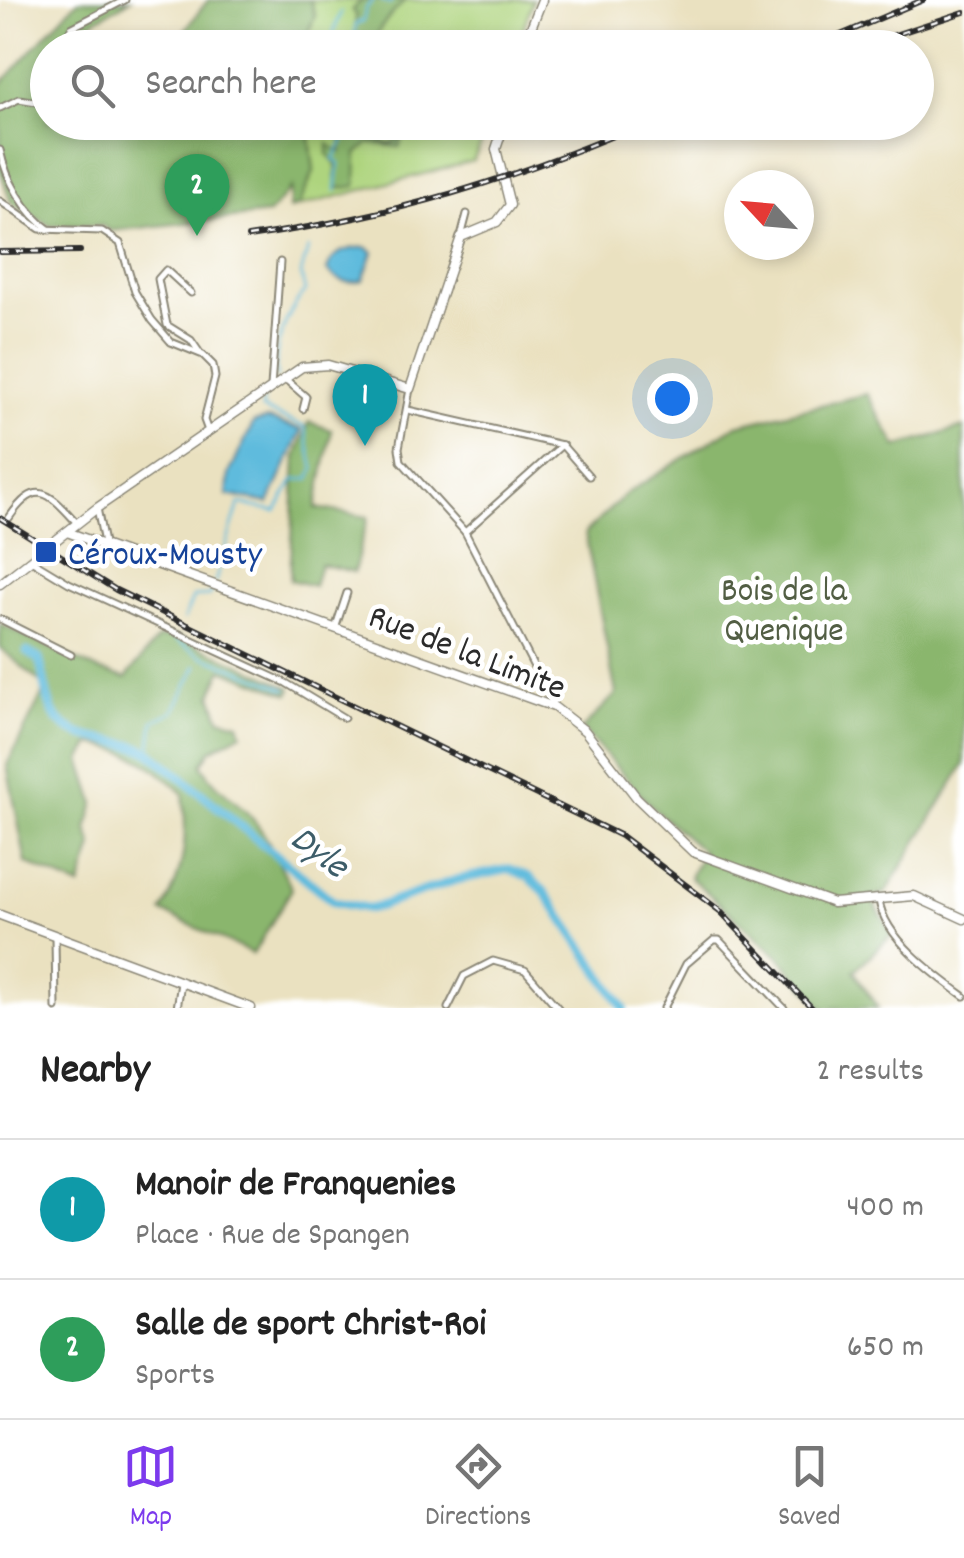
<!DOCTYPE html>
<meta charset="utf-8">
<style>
:root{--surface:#fff;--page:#f6f6f6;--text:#222;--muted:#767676;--line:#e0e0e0;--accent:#7c3aed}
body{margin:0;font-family:Dekko,sans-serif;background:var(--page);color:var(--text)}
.compass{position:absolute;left:724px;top:170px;width:90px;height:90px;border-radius:50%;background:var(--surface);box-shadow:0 5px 15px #0003;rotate:296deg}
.you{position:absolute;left:672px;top:398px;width:35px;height:35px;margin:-25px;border:8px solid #fff;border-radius:50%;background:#1a73e8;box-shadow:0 0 0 15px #1a73e833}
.badge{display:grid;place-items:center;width:65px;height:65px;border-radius:50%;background:var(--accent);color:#fff;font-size:32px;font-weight:700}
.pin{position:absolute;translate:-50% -82px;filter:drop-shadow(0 2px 5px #0008)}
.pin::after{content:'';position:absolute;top:52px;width:35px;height:30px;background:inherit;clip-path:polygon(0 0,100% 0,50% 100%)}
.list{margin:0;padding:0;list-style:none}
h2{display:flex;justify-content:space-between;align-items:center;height:130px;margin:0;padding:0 40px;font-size:42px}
h2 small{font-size:32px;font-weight:400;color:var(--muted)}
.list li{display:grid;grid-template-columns:65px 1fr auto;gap:30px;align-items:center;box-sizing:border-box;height:140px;padding:0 40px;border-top:2px solid var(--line)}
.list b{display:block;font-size:38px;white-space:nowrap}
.list p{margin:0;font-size:32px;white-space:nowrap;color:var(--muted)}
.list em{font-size:32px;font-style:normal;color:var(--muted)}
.icon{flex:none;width:55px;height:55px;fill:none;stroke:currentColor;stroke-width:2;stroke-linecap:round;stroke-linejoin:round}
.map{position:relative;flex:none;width:964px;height:1008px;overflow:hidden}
.search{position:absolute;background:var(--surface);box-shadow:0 5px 15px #0003;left:30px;right:30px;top:30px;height:110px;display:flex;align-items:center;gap:25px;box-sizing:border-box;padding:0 35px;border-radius:55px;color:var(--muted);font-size:38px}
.sheet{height:410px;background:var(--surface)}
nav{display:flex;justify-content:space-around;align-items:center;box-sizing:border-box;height:140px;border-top:2px solid var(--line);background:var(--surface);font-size:28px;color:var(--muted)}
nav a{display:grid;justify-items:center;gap:5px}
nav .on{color:var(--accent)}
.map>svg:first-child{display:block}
.green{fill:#aed47e;stroke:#6c8054;stroke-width:2.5}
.forest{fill:#8ab66d;stroke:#5a704c;stroke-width:2.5}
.water{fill:#5fbbdd;stroke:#457384;stroke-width:2.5}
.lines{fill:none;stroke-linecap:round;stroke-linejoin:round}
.stream{stroke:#5fbbdd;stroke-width:2.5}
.river{stroke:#5fbbdd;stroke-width:9}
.street-casing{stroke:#8a8676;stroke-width:9}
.secondary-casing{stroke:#8a8676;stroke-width:11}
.street{stroke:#fff;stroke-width:5}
.secondary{stroke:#fff;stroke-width:8}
.rail-casing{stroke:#2b2b2b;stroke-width:6}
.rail{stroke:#fff;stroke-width:2.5;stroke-dasharray:8;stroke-linecap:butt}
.transit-dot{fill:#1a4fb4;stroke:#fff;stroke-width:4}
.labels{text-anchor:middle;stroke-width:9;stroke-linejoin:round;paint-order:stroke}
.transit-label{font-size:35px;fill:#164399;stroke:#fff;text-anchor:start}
.park-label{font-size:35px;fill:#525e44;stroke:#fff}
.street-label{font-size:35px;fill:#2b2b2b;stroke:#fff}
.water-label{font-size:38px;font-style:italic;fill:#3d5d69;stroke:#fff}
</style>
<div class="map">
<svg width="964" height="1008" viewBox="0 0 964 1008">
<rect width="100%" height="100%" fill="#fff"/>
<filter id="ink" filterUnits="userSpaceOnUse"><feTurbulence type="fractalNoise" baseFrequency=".01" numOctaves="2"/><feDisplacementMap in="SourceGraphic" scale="20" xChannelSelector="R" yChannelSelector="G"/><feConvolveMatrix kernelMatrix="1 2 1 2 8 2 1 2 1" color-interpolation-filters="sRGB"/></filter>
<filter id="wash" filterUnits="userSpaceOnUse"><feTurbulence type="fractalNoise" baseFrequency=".0048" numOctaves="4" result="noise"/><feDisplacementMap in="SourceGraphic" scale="40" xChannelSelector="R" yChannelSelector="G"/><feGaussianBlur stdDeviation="2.25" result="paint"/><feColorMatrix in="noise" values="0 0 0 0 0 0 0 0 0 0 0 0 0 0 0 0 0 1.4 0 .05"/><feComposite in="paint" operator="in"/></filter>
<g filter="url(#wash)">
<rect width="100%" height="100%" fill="#eae1c0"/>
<g class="green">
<polygon points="310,0 533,0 517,47 302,48 315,16"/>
<polygon points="308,123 491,123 473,161 298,207 314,171"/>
</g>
<g class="forest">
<polygon points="78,0 130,0 71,34 97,47 48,48 48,122 308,123 314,171 298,207 289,209 291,188 269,214 111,231 101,225 51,226 11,203 0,168 0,85"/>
<polygon points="208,0 310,0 315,15 302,47 172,47"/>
<polygon points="362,0 405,0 381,27 372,47 354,47 356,15 352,10"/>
<polygon points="343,123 351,123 354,134 361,132 358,127 369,132 371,138 390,144 401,138 405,123 437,125 409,124 399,147 369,143 357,154 356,186 337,189 336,164 328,154 328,144 341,152"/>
<polygon points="867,394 897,447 964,427 964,765 886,893 870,897 893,934 854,971 878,1008 823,1008 780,958 690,877 703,851 655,810 582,729 616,694 585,533 627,493 737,425"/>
<polygon points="309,422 332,430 316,508 368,517 354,572 320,564 314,586 290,580 296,457"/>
<path d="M0,624L98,670L126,678L158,638L176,636L292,688L289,694L222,669L212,695L220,718L239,723L242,733L211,750L202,765C214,788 235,798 252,818C270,839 279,864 292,889L253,954L162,912C185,872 188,838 183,793C150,763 136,752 91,744L81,760L95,803L87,829L93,846L80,887L26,863L7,765L46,687L0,648Z"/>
</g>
<g class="water">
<path d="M366,247L373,252L363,280C347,285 337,281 327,270C334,250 346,249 366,247Z"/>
<polygon points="268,419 302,430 269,503 227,495 229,474 254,422"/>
</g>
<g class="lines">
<g class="stream">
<polyline points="381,0 389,4 392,0"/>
<polyline points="333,34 341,12"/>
<polyline points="352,48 356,24 363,21 366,8 374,0"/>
<polyline points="336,191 339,163 334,159 343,142 343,122"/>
<path d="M277,377C271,347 287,314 305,291L301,274L308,248"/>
<polyline points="215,582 239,504 276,511 294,480 310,479 314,469 305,427 262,409 264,396"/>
<polyline points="184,619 193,597 209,596 213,590"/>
<polyline points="175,640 202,656 287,689"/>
<polyline points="150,752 154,721 174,711 197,665"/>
</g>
<path class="river" d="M27,652L39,659C44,675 46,700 54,714C74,746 120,736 150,752L334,902L371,909L456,880L510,869L529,877L544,891L624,1008"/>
</g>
</g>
<g filter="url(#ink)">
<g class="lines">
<defs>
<g id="street">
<polyline points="61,48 71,28 125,0"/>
<polyline points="0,108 19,99 48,104"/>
<path d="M0,150C6,179 25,213 50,230"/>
<polyline points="0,201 40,229 102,231 120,243 135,292 152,320 171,342 203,355 213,365 215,377 204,420 208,431"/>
<polyline points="461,237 467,214"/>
<polyline points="191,293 166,270 158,279 167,325 191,340 200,353"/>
<polyline points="284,378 306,397 303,409"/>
<polyline points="271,387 280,262"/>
<polyline points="410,389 399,448 401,461 465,532 553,704"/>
<polyline points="408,410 562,445 589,476"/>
<polyline points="97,508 104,543"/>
<path d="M9,518C37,477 49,493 77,523"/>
<polyline points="465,532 562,445"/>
<polyline points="31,560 69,583 286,683 344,718"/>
<polyline points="0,619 71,655"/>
<polyline points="335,629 347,593"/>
<path d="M879,900C884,938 935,975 964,996"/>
<polyline points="55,936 56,1008"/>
<polyline points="177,1008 181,983"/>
<polyline points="448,1008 464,976 493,961 525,970 558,1008"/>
<polyline points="664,1008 686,964 714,940 719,940 784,1008"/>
</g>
<g id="secondary">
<polyline points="523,48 542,0"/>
<polyline points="67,532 554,707 585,731 637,798 693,852 833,903 914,896 964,919"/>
<polyline points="0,584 97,508 302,367 328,365 410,389 461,237 497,222 510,205 496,149 505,122"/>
<polyline points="0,915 251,1008"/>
</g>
</defs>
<use href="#street" class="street-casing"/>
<use href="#secondary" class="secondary-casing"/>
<use href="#street" class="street"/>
<use href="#secondary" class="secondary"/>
<defs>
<g id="rail">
<polyline points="810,48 923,0"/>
<polyline points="855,48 964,12"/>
<path d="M248,237C398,215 506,182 646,122"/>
<polyline points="0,252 80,251"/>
<polyline points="0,518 116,590 621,836 720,911 812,1008"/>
</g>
</defs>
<use href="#rail" class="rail-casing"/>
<use href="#rail" class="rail"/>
</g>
</g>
<rect class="transit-dot" x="34" y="540" width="24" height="24" rx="5"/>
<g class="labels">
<g class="transit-label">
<text x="68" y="564">Céroux-Mousty</text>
</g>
<g class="park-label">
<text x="784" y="600">Bois de la<tspan x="784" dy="40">Quenique</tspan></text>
</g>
<g class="street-label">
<text transform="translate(468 650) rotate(21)" y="12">Rue de la Limite</text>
</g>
<g class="water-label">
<text transform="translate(321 850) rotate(37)" y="13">Dyle</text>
</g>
</g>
</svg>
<svg class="compass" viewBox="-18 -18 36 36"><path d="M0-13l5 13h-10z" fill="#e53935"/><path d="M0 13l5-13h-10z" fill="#767676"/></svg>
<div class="you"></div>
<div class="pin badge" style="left:365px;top:446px;background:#0f9aa8">1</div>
<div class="pin badge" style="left:197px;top:236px;background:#2e9e5b">2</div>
<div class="search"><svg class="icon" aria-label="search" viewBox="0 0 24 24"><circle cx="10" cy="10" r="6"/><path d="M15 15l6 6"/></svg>Search here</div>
</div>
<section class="sheet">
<h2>Nearby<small>2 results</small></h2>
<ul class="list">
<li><span class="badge" style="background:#0f9aa8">1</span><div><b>Manoir de Franquenies</b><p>Place · Rue de Spangen</p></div><em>400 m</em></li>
<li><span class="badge" style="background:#2e9e5b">2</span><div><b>Salle de sport Christ-Roi</b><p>Sports</p></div><em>650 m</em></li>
</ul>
</section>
<nav>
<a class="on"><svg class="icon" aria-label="map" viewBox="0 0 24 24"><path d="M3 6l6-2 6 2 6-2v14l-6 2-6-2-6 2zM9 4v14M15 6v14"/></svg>Map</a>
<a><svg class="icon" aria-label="directions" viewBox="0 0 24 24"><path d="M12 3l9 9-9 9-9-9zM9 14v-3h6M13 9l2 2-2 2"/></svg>Directions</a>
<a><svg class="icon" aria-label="saved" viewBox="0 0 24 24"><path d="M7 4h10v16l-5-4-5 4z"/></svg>Saved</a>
</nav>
